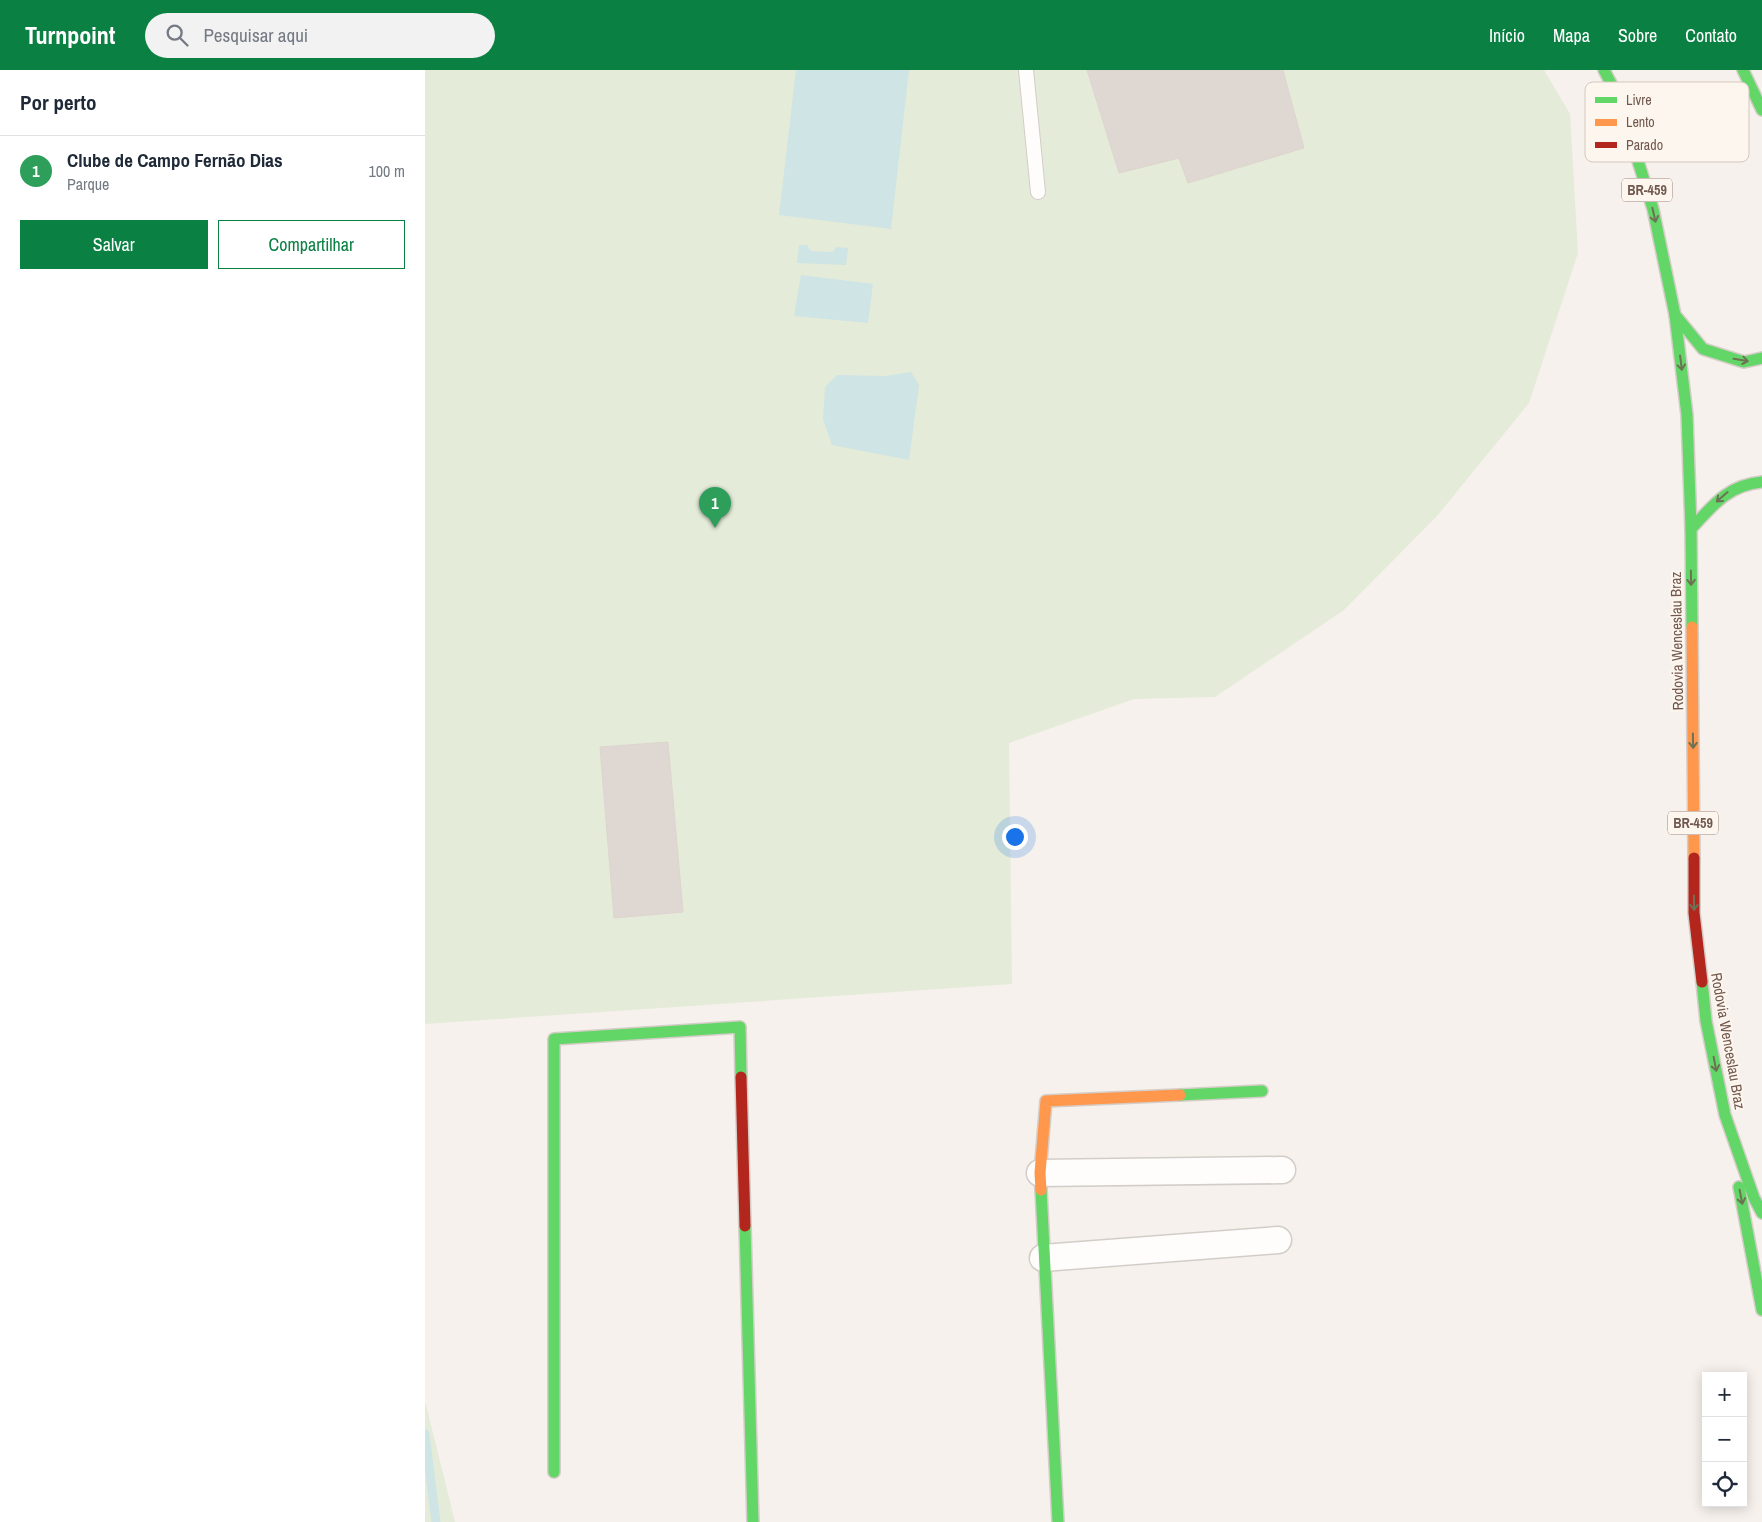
<!DOCTYPE html>
<html lang="pt">
<meta charset="utf-8">
<style>
:root{--surface:#fff;--page:#f2f2f3;--text:#1f2937;--muted:#747a83;--line:#e0e1e3;--accent:#0b8043}
body{margin:0;font-family:"Archivo Narrow",sans-serif;background:var(--page);color:var(--text)}
.controls{position:absolute;right:15px;bottom:15px;display:grid;overflow:hidden;border-radius:0px;box-shadow:0 2px 12px #0003}
.controls button{width:45px;height:45px;display:grid;place-items:center;padding:0;border:0;border-bottom:1px solid var(--line);background:var(--surface);color:var(--text);font:25px sans-serif}
.you{position:absolute;left:589px;top:766px;width:18px;height:18px;margin:-12px;border:4px solid #fff;border-radius:50%;background:#1a73e8;box-shadow:0 0 0 8px #1a73e833}
.badge{display:grid;place-items:center;width:32px;height:32px;border-radius:50%;background:var(--accent);color:#fff;font-size:16px;font-weight:700}
.pin{position:absolute;translate:-50% -41px;filter:drop-shadow(0 1px 2px #0008)}
.pin::after{content:'';position:absolute;top:26px;width:18px;height:15px;background:inherit;clip-path:polygon(0 0,100% 0,50% 100%)}
.list{margin:0;padding:0;list-style:none}
h2{display:flex;justify-content:space-between;align-items:center;height:65px;margin:0;padding:0 20px;font-size:21px}
h2 small{font-size:16px;font-weight:400;color:var(--muted)}
.list li{display:grid;grid-template-columns:32px 1fr auto;gap:15px;align-items:center;box-sizing:border-box;height:70px;padding:0 20px;border-top:1px solid var(--line)}
.list b{display:block;font-size:19px;white-space:nowrap}
.list p{margin:0;font-size:16px;white-space:nowrap;color:var(--muted)}
.list em{font-size:16px;font-style:normal;color:var(--muted)}
.actions{display:flex;gap:10px;padding:15px 20px}
.actions a{flex:1;padding:11px 0;border:1px solid var(--accent);border-radius:0px;text-align:center;font-size:18px;color:var(--accent)}
.actions .main{background:var(--accent);color:#fff}
.icon{flex:none;width:28px;height:28px;fill:none;stroke:currentColor;stroke-width:2;stroke-linecap:round;stroke-linejoin:round}
.map{position:relative;flex:none;width:1337px;height:1452px;overflow:hidden}
header{display:flex;align-items:center;gap:30px;box-sizing:border-box;height:70px;padding:0 25px;background:var(--accent);color:#fff}
header strong{font-size:24px}
nav{display:flex;gap:28px;margin-inline-start:auto;font-size:18px}
.search{width:350px;height:45px;background:var(--page);display:flex;align-items:center;gap:12px;box-sizing:border-box;padding:0 18px;border-radius:28px;color:var(--muted);font-size:19px}
main{display:flex}
aside{flex:1;background:var(--surface)}
.map>svg:first-child{display:block}
.green{fill:#e4ebd8}
.water{fill:#cfe4e4}
.lines{fill:none;stroke-linecap:round;stroke-linejoin:round}
.stream{stroke:#cfe4e4;stroke-width:9}
.building{fill:#dfd7d2;stroke:#ded4cf}
.lane-casing{stroke:#d3cdc7;stroke-width:16}
.street-casing{stroke:#d3cdc7;stroke-width:29}
.fast-casing{stroke:#d5cec8;stroke-width:14}
.slow-casing{stroke:#d5cec8;stroke-width:14}
.jam-casing{stroke:#d5cec8;stroke-width:14}
.lane{stroke:#fefdfc;stroke-width:14}
.street{stroke:#fefdfc;stroke-width:26}
.fast{stroke:#63d668;stroke-width:11}
.slow{stroke:#ff974d;stroke-width:11}
.jam{stroke:#b3261e;stroke-width:11}
.oneway{stroke:#6e7154}
.labels{text-anchor:middle;stroke-width:4;stroke-linejoin:round;paint-order:stroke}
.shield{fill:#fdf6ee;stroke:#9b877f;stroke-width:1}
.shield-label{font-size:14px;font-weight:bold;fill:#71584f}
.street-label{font-size:15px;fill:#71584f;stroke:#fdf6ee}
.key{fill:#fdf6ee;stroke:#d3c7be;stroke-width:1}
.key-label{font-size:14px;fill:#71584f}
</style>
<header>
<strong>Turnpoint</strong>
<div class="search"><svg class="icon" aria-label="search" viewBox="0 0 24 24"><circle cx="10" cy="10" r="6"/><path d="M15 15l6 6"/></svg>Pesquisar aqui</div>
<nav><a>Início</a><a>Mapa</a><a>Sobre</a><a>Contato</a></nav>
</header>
<main>
<aside>
<h2>Por perto<small></small></h2>
<ul class="list">
<li><span class="badge" style="background:#2e9e5b">1</span><div><b>Clube de Campo Fernão Dias</b><p>Parque</p></div><em>100 m</em></li>
</ul>
<div class="actions"><a class="main">Salvar</a><a>Compartilhar</a></div>
</aside>
<div class="map">
<svg width="1337" height="1452" viewBox="0 0 1337 1452">
<rect width="100%" height="100%" fill="#f6f1ec"/>
<g class="green">
<polygon points="0,0 1119,0 1145,44 1153,183 1104,333 1012,446 919,540 790,627 709,629 584,673 587,914 0,954"/>
<polygon points="0,1331 30,1452 0,1452"/>
</g>
<g class="water">
<polygon points="371,0 484,0 466,159 354,145"/>
<polygon points="374,175 382,175 386,181 408,182 411,177 423,178 421,195 372,193"/>
<polygon points="376,205 448,214 443,253 369,246"/>
<polygon points="486,302 494,315 484,390 407,375 398,349 400,317 412,305 460,306"/>
</g>
<g class="lines">
<polyline class="stream" points="0,1364 11,1452"/>
</g>
<g class="building">
<polygon points="662,0 858,0 879,78 763,113 754,88 694,103"/>
<polygon points="243,672 258,842 189,848 175,677"/>
</g>
<g class="lines">
<defs>
<polyline id="lane" points="601,0 613,122"/>
<g id="street">
<polyline points="615,1103 857,1100"/>
<polyline points="618,1188 853,1170"/>
</g>
<g id="fast">
<polyline points="1179,0 1193,27 1228,139 1250,245 1262,345 1266,459 1267,557"/>
<polyline points="1318,0 1337,40"/>
<polyline points="1250,245 1278,279 1319,292 1337,288"/>
<path d="M1266,459C1288,435 1303,415 1337,412"/>
<polyline points="1277,912 1281,951 1300,1045 1329,1128 1337,1143"/>
<polyline points="755,1025 837,1021"/>
<polyline points="1314,1117 1337,1240"/>
<polyline points="616,1120 633,1452"/>
<polyline points="320,1156 328,1452"/>
<polyline points="129,1402 129,969 315,957 316,1007"/>
</g>
<g id="slow">
<polyline points="1267,557 1269,788"/>
<polyline points="616,1120 615,1103 621,1031 755,1025"/>
</g>
<g id="jam">
<polyline points="1269,788 1269,843 1277,912"/>
<polyline points="316,1007 320,1156"/>
</g>
</defs>
<use href="#lane" class="lane-casing"/>
<use href="#street" class="street-casing"/>
<use href="#fast" class="fast-casing"/>
<use href="#slow" class="slow-casing"/>
<use href="#jam" class="jam-casing"/>
<use href="#lane" class="lane"/>
<use href="#street" class="street"/>
<use href="#fast" class="fast"/>
<use href="#slow" class="slow"/>
<use href="#jam" class="jam"/>
</g>
<defs><path id="oneway-shaft" d="M-6 0H5M1.5-3L5.5 0L1.5 3" fill="none" stroke-width="1.6" stroke-linecap="round" stroke-linejoin="round" transform="scale(1.25)"/></defs>
<g class="oneway">
<use href="#oneway-shaft" transform="translate(1229 145) rotate(77)"/>
<use href="#oneway-shaft" transform="translate(1316 290) rotate(9)"/>
<use href="#oneway-shaft" transform="translate(1256 293) rotate(83)"/>
<use href="#oneway-shaft" transform="translate(1297 427) rotate(139)"/>
<use href="#oneway-shaft" transform="translate(1266 508) rotate(89)"/>
<use href="#oneway-shaft" transform="translate(1268 671) rotate(89)"/>
<use href="#oneway-shaft" transform="translate(1269 833) rotate(89)"/>
<use href="#oneway-shaft" transform="translate(1290 994) rotate(79)"/>
<use href="#oneway-shaft" transform="translate(1316 1127) rotate(79)"/>
</g>
<g class="labels">
<g class="shield">
<rect x="1197" y="108.5" width="50" height="23" rx="4"/>
<rect x="1243" y="741.5" width="50" height="23" rx="4"/>
</g>
<g class="shield-label">
<text x="1222" y="125">BR-459</text>
<text x="1268" y="758">BR-459</text>
</g>
<g class="street-label">
<text transform="translate(1252 571) rotate(-91)" y="5">Rodovia Wenceslau Braz</text>
<text transform="translate(1303 971) rotate(80)" y="5">Rodovia Wenceslau Braz</text>
</g>
</g>
<rect x="1160" y="12" width="164" height="80" rx="8" class="key"/>
<rect x="1170" y="27" width="22" height="6" fill="#63d668"/>
<rect x="1170" y="49" width="22" height="7" fill="#ff974d"/>
<rect x="1170" y="72" width="22" height="6" fill="#b3261e"/>
<g class="key-label">
<text x="1201" y="35">Livre</text>
<text x="1201" y="57">Lento</text>
<text x="1201" y="80">Parado</text>
</g>
</svg>
<div class="controls">
<button>+</button>
<button>−</button>
<button><svg class="icon" aria-label="locate" viewBox="0 0 24 24"><circle cx="12" cy="12" r="6"/><path d="M12 2v4M12 18v4M2 12h4M18 12h4"/></svg></button>
</div>
<div class="you"></div>
<div class="pin badge" style="left:290px;top:458px;background:#2e9e5b">1</div>
</div>
</main>
